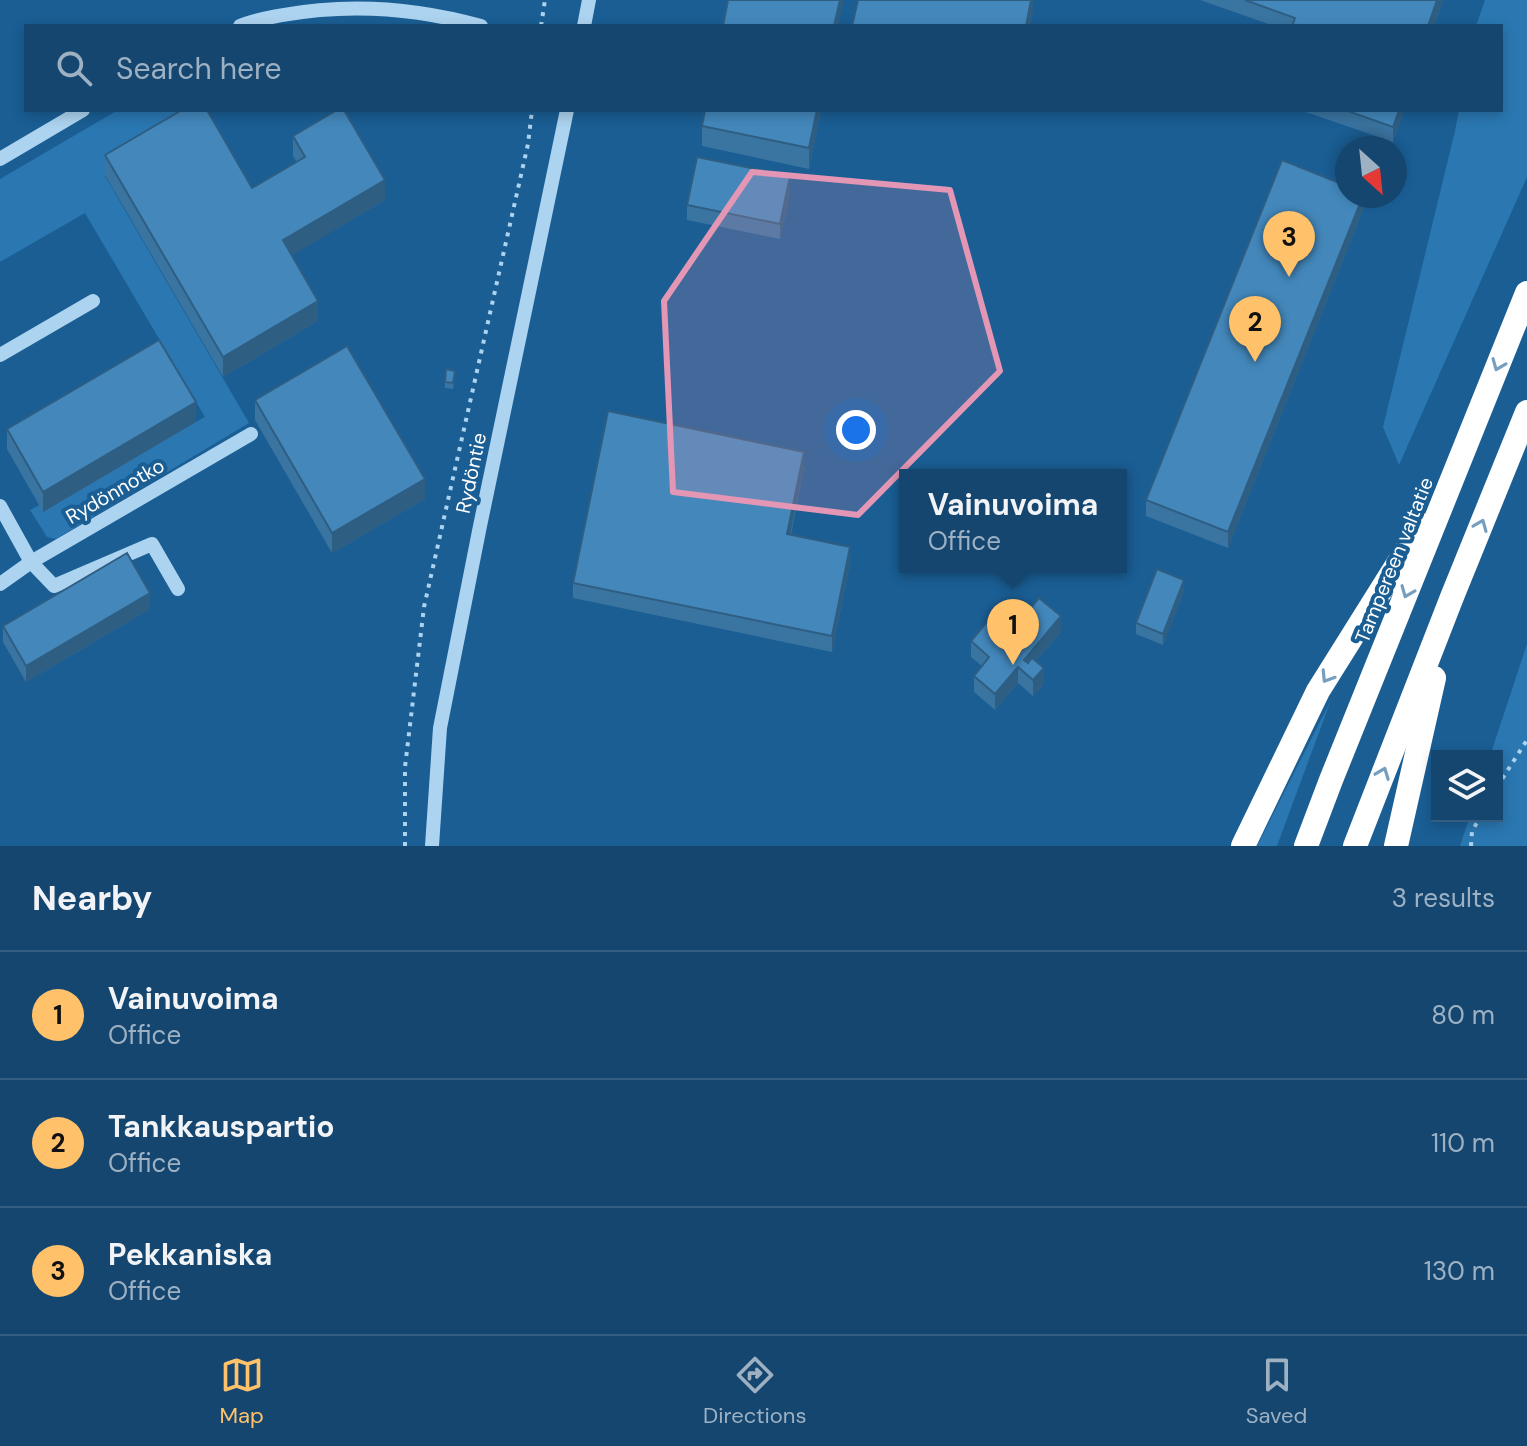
<!DOCTYPE html>
<meta charset="utf-8">
<style>
:root{--surface:#14466f;--page:#215077;--text:#f1f3f6;--muted:#9db1c3;--line:#335e82;--accent:#ffc26a}
body{margin:0;font-family:"DM Sans",sans-serif;background:var(--page);color:var(--text)}
.controls{position:absolute;right:24px;bottom:24px;display:grid;overflow:hidden;border-radius:0px;box-shadow:0 4px 12px #0003}
.controls button{width:72px;height:72px;display:grid;place-items:center;padding:0;border:0;border-bottom:2px solid var(--line);background:var(--surface);color:var(--text);font:40px sans-serif}
.compass{position:absolute;left:1335px;top:136px;width:72px;height:72px;border-radius:50%;background:var(--surface);box-shadow:0 4px 12px #0003;rotate:153deg}
.you{position:absolute;left:856px;top:430px;width:28px;height:28px;margin:-20px;border:6px solid #fff;border-radius:50%;background:#1a73e8;box-shadow:0 0 0 12px #1a73e833}
.badge{display:grid;place-items:center;width:52px;height:52px;border-radius:50%;background:var(--accent);color:#111;font-size:26px;font-weight:700}
.pin{position:absolute;translate:-50% -66px;filter:drop-shadow(0 2px 4px #0008)}
.pin::after{content:'';position:absolute;top:42px;width:28px;height:24px;background:inherit;clip-path:polygon(0 0,100% 0,50% 100%)}
.popup{position:absolute;left:899px;top:469px;width:228px;height:104px;box-sizing:border-box;display:grid;place-content:center;border-radius:0px;background:var(--surface);filter:drop-shadow(0 2px 6px #0005);font-size:26px;white-space:nowrap;color:var(--muted)}
.popup b{font-size:30px;color:var(--text)}
.popup::after{content:'';position:absolute;left:50%;top:100%;margin-left:-16px;border:16px solid transparent;border-top-color:var(--surface)}
.list{margin:0;padding:0;list-style:none}
h2{display:flex;justify-content:space-between;align-items:center;height:104px;margin:0;padding:0 32px;font-size:34px}
h2 small{font-size:26px;font-weight:400;color:var(--muted)}
.list li{display:grid;grid-template-columns:52px 1fr auto;gap:24px;align-items:center;box-sizing:border-box;height:128px;padding:0 32px;border-top:2px solid var(--line)}
.list b{display:block;font-size:30px;white-space:nowrap}
.list p{margin:0;font-size:26px;white-space:nowrap;color:var(--muted)}
.list em{font-size:26px;font-style:normal;color:var(--muted)}
.icon{flex:none;width:44px;height:44px;fill:none;stroke:currentColor;stroke-width:2;stroke-linecap:round;stroke-linejoin:round}
.map{position:relative;flex:none;width:1527px;height:846px;overflow:hidden}
.search{position:absolute;background:var(--surface);box-shadow:0 4px 12px #0003;left:24px;right:24px;top:24px;height:88px;display:flex;align-items:center;gap:20px;box-sizing:border-box;padding:0 28px;border-radius:0px;color:var(--muted);font-size:30px}
.sheet{height:488px;background:var(--surface)}
nav{display:flex;justify-content:space-around;align-items:center;box-sizing:border-box;height:112px;border-top:2px solid var(--line);background:var(--surface);font-size:22px;color:var(--muted)}
nav a{display:grid;justify-items:center;gap:4px}
nav .on{color:var(--accent)}
.map>svg:first-child{display:block}
.green{fill:#2a77b1}
.lines{fill:none;stroke-linecap:round;stroke-linejoin:round}
.path{stroke:#acd3f0;stroke-width:4;stroke-dasharray:4 6;stroke-linecap:butt}
.minor{stroke:#acd3f0;stroke-width:14}
.highway{stroke:#fff;stroke-width:24}
.wall{fill:#3a74a1}
.shaded-wall{fill:#2f5e83}
.building{fill:#4387bb;stroke:#2f5e83;stroke-width:2}
.oneway{stroke:#769ebf}
.marked{fill:#e497b5;fill-opacity:0.2;stroke:#e497b5;stroke-width:6;stroke-linejoin:round}
.labels{text-anchor:middle;stroke-width:8;stroke-linejoin:round;paint-order:stroke}
.street-label{font-size:20px;fill:#fff;stroke:#1a5e94}
</style>
<div class="map">
<svg width="1527" height="846" viewBox="0 0 1527 846">
<rect width="100%" height="100%" fill="#1a5e94"/>
<g class="green">
<polygon points="1485,0 1527,0 1527,177 1399,465 1383,427 1455,131 1459,110 1501,110 1501,26 1476,26"/>
<polygon points="118,110 200,110 105,176 249,423 56,539 47,537 30,510 205,417 85,213 0,262 0,179"/>
<polygon points="1527,644 1527,846 1460,846 1470,816 1497,816 1497,756 1490,756"/>
<polygon points="1331,700 1277,846 1257,846"/>
</g>
<g class="lines">
<g class="path">
<polyline points="541,26 545,0"/>
<polyline points="1497,787 1527,740"/>
<polyline points="405,846 405,767 424,607 528,144 532,110"/>
<polyline points="1471,846 1472,831 1481,816"/>
</g>
<g class="minor">
<path d="M240,26C254,20 268,18 283,15C349,3 416,8 481,26"/>
<polyline points="584,26 589,0"/>
<polyline points="0,159 83,110"/>
<polyline points="0,355 93,301"/>
<polyline points="0,506 31,562 54,586 152,544 178,589"/>
<polyline points="0,584 31,562 251,434"/>
<polyline points="432,846 440,728 480,526 567,110"/>
</g>
<g class="highway">
<polyline points="1243,846 1318,691 1422,525"/>
<polyline points="1306,846 1331,780 1527,293"/>
<polyline points="1355,846 1452,597 1527,412"/>
<polyline points="1396,846 1434,678"/>
</g>
</g>
<g class="wall">
<polygon points="1200,0 1443,0 1434,26 1274,26"/>
<polygon points="821,110 809,169 702,146 702,126"/>
<polygon points="1300,110 1404,110 1393,142"/>
<polygon points="293,136 385,200 292,255 318,321 223,377 105,175 105,155 252,188 297,162 293,156"/>
<polygon points="790,192 780,239 687,220 687,205"/>
<polygon points="1364,196 1364,208 1228,548 1146,516 1146,500"/>
<polygon points="455,376 453,389 445,388 445,382"/>
<polygon points="255,400 425,499 332,553 255,420"/>
<polygon points="196,422 43,512 7,449 7,429"/>
<polygon points="804,467 791,535 850,563 832,652 573,598 573,583"/>
<polygon points="1184,591 1163,645 1136,634 1136,623"/>
<polygon points="150,609 26,682 3,642 3,626"/>
<polygon points="1015,627 1061,632 1036,661 1044,684 1033,696 1018,683 995,710 974,692 974,676 982,666 971,657 971,641"/>
</g>
<g class="shaded-wall">
<polygon points="840,0 844,0 838,26 834,26"/>
<polygon points="1031,0 1033,0 1033,13 1030,26 1026,26"/>
<polygon points="1437,0 1443,0 1434,26 1428,26"/>
<polygon points="817,110 821,110 809,169 809,148"/>
<polygon points="1399,110 1404,110 1393,142 1393,127"/>
<polygon points="790,176 790,192 780,239 780,224"/>
<polygon points="385,180 385,200 283,261 283,240"/>
<polygon points="1363,196 1364,196 1364,208 1228,548 1228,532"/>
<polygon points="318,301 318,321 223,377 223,357"/>
<polygon points="196,402 196,422 43,512 43,492"/>
<polygon points="804,452 804,467 787,550 787,534"/>
<polygon points="425,479 425,499 332,553 332,533"/>
<polygon points="850,547 850,563 832,652 832,636"/>
<polygon points="1184,580 1184,591 1163,645 1163,634"/>
<polygon points="150,593 150,609 26,682 26,666"/>
<polygon points="1061,616 1061,632 1026,673 1024,660"/>
<polygon points="1018,667 1018,683 995,710 995,694"/>
<polygon points="1044,668 1044,684 1033,696 1033,680"/>
</g>
<g class="building">
<polygon points="728,0 840,0 834,26 723,26"/>
<polygon points="858,0 1031,0 1026,26 852,26"/>
<polygon points="1245,0 1437,0 1428,26 1292,26 1295,18"/>
<polygon points="182,110 207,110 252,188 305,157 293,136 337,110 344,110 385,180 283,240 318,301 223,357 105,155"/>
<polygon points="705,110 817,110 809,148 702,126"/>
<polygon points="1345,110 1399,110 1393,127"/>
<polygon points="697,157 790,176 780,224 687,205"/>
<polygon points="1282,160 1347,186 1347,196 1363,196 1228,532 1146,500"/>
<polygon points="159,340 196,402 43,492 7,429"/>
<polygon points="347,346 425,479 332,533 255,400"/>
<polygon points="446,369 455,371 453,383 445,382"/>
<polygon points="608,411 804,452 787,534 850,547 832,636 573,583"/>
<polygon points="127,553 150,593 26,666 3,626"/>
<polygon points="1157,569 1184,580 1163,634 1136,623"/>
<polygon points="1039,598 1061,616 1024,660 1028,663 1032,658 1044,668 1033,680 1018,667 995,694 974,676 989,657 971,641 996,611 1015,627"/>
</g>
<defs><path id="oneway-chevron" d="M-2-3.5L2.5 0L-2 3.5" fill="none" stroke-width="1.6" stroke-linecap="round" stroke-linejoin="round" transform="scale(2)"/></defs>
<g class="oneway">
<use href="#oneway-chevron" transform="translate(1498 365) rotate(112)"/>
<use href="#oneway-chevron" transform="translate(1481 525) rotate(-68)"/>
<use href="#oneway-chevron" transform="translate(1407 592) rotate(112)"/>
<use href="#oneway-chevron" transform="translate(1327 677) rotate(122)"/>
<use href="#oneway-chevron" transform="translate(1383 773) rotate(-69)"/>
</g>
<path class="marked" d="M752,172L950,190L1000,371L858,515L673,492L664,301Z"/>
<g class="labels">
<g class="street-label">
<text transform="translate(471 473) rotate(-78)" y="7">Rydöntie</text>
<text transform="translate(115 491) rotate(-30)" y="7">Rydönnotko</text>
<text transform="translate(1394 560) rotate(-68)" y="7">Tampereen valtatie</text>
</g>
</g>
</svg>
<div class="controls">
<button><svg class="icon" aria-label="layers" viewBox="0 0 24 24"><path d="M12 4l9 5-9 5-9-5zM3 14l9 5 9-5"/></svg></button>
</div>
<svg class="compass" viewBox="-18 -18 36 36"><path d="M0-13l5 13h-10z" fill="#e53935"/><path d="M0 13l5-13h-10z" fill="#9db1c3"/></svg>
<div class="you"></div>
<div class="pin badge" style="left:1013px;top:665px">1</div>
<div class="popup"><b>Vainuvoima</b>Office</div>
<div class="pin badge" style="left:1255px;top:362px">2</div>
<div class="pin badge" style="left:1289px;top:277px">3</div>
<div class="search"><svg class="icon" aria-label="search" viewBox="0 0 24 24"><circle cx="10" cy="10" r="6"/><path d="M15 15l6 6"/></svg>Search here</div>
</div>
<section class="sheet">
<h2>Nearby<small>3 results</small></h2>
<ul class="list">
<li><span class="badge">1</span><div><b>Vainuvoima</b><p>Office</p></div><em>80 m</em></li>
<li><span class="badge">2</span><div><b>Tankkauspartio</b><p>Office</p></div><em>110 m</em></li>
<li><span class="badge">3</span><div><b>Pekkaniska</b><p>Office</p></div><em>130 m</em></li>
</ul>
</section>
<nav>
<a class="on"><svg class="icon" aria-label="map" viewBox="0 0 24 24"><path d="M3 6l6-2 6 2 6-2v14l-6 2-6-2-6 2zM9 4v14M15 6v14"/></svg>Map</a>
<a><svg class="icon" aria-label="directions" viewBox="0 0 24 24"><path d="M12 3l9 9-9 9-9-9zM9 14v-3h6M13 9l2 2-2 2"/></svg>Directions</a>
<a><svg class="icon" aria-label="saved" viewBox="0 0 24 24"><path d="M7 4h10v16l-5-4-5 4z"/></svg>Saved</a>
</nav>
